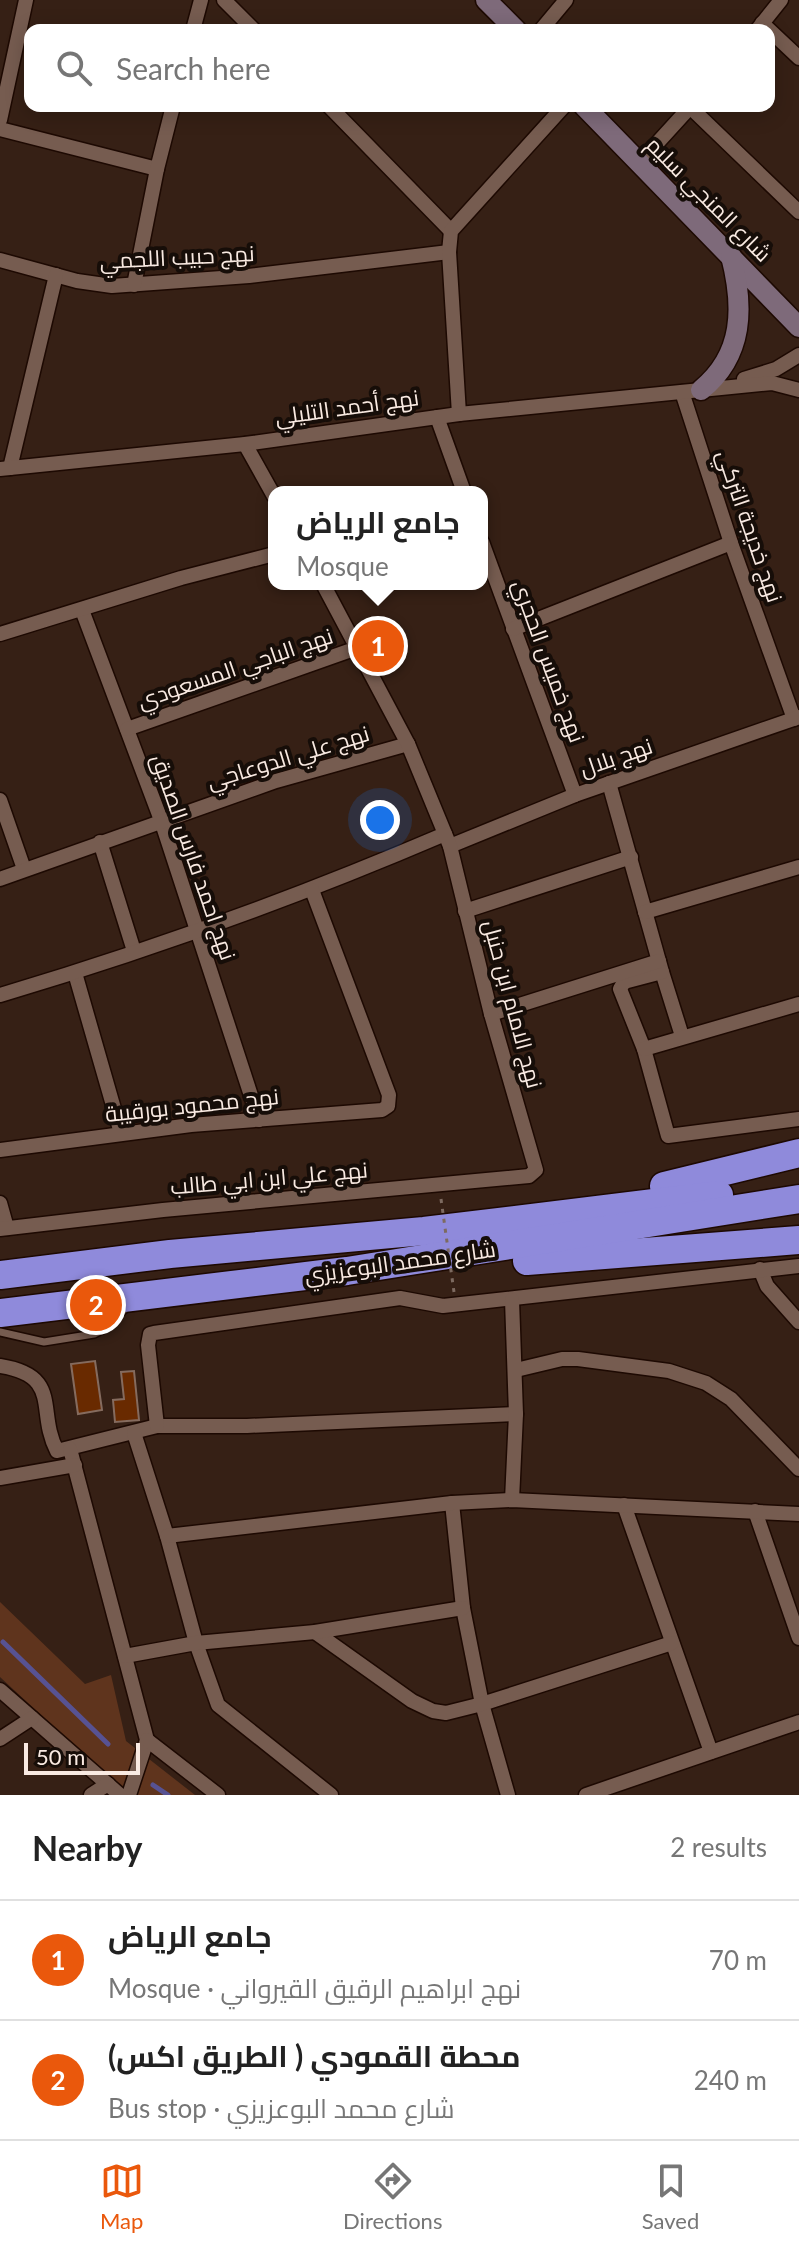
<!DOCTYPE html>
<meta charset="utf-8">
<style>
:root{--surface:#fff;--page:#f2f2f2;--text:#222;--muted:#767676;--line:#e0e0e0;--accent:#ea580c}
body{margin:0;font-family:Lato,Cairo,sans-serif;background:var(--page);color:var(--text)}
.scale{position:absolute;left:24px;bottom:20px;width:116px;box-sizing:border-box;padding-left:8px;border:4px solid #f9eae2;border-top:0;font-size:22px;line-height:28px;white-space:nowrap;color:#f9eae2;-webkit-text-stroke:6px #160d08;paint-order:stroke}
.you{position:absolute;left:380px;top:820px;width:28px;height:28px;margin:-20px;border:6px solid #fff;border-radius:50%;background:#1a73e8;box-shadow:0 0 0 12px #1a73e833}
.badge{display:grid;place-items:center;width:52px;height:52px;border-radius:50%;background:var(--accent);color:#fff;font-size:26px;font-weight:700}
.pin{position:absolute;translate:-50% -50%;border:4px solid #fff;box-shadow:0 2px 8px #0006}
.popup{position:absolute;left:268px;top:486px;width:220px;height:104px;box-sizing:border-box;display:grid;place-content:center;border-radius:16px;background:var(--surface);filter:drop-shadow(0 2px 6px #0005);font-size:26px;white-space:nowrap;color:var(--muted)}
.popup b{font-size:30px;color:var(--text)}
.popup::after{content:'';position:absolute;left:50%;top:100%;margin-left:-16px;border:16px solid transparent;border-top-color:var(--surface)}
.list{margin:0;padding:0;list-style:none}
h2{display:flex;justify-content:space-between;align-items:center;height:104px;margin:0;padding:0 32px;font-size:34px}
h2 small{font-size:26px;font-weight:400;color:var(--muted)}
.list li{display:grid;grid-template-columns:52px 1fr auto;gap:24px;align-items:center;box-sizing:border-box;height:120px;padding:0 32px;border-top:2px solid var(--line)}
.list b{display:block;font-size:30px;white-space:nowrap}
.list p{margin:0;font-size:26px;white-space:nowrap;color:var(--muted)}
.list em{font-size:26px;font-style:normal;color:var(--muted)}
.icon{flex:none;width:44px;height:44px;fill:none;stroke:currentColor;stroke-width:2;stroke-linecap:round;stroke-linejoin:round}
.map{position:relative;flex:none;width:799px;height:1795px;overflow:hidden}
.search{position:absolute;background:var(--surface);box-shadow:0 4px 20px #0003;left:24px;right:24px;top:24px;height:88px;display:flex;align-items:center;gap:20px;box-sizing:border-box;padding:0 28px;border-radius:16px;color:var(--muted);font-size:30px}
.sheet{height:344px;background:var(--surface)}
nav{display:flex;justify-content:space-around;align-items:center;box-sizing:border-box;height:112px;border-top:2px solid var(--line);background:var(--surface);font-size:22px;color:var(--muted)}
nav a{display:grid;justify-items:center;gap:4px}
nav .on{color:var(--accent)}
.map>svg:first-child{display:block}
.green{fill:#5f341d}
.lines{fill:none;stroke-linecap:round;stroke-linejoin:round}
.stream{stroke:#575293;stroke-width:5}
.building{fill:#692a00;stroke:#856b5e;stroke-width:2}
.service-casing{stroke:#1d0902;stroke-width:10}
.minor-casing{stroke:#1d0902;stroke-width:17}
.secondary-casing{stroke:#1d0902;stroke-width:23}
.motorway-casing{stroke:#1d0902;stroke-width:31}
.service{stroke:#765c50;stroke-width:7}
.minor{stroke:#765c50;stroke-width:14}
.secondary{stroke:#7e6a7a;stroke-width:20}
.motorway{stroke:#8f8adb;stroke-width:28}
.path-bridge{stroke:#7d6a60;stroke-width:3;stroke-dasharray:4 6;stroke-linecap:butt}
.labels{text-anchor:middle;stroke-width:8;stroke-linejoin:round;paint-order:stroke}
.street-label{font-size:22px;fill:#f9eae2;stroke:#160d08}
</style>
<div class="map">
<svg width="799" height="1795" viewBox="0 0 799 1795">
<rect width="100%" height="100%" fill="#362015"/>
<polygon class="green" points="0,1602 85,1684 111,1675 126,1741 195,1795 127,1795 0,1677"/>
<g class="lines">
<g class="stream">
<polyline points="3,1642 108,1744"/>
<polyline points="153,1785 168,1795"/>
</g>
</g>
<g class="building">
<polygon points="95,1361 102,1410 78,1414 71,1364"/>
<polygon points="134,1371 139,1420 115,1422 113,1400 124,1399 121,1372"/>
</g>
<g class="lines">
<defs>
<polyline id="service" points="0,1332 44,1342 94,1334 104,1329 129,1305"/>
<g id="minor">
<polyline points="224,0 254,30"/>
<polyline points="762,23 799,58"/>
<polyline points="193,30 201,0"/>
<polyline points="541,30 566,0"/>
<polyline points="757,30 781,0"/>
<polyline points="329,106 451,231"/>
<polyline points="690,107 799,212"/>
<polyline points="0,120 26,0"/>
<polyline points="0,129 157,169"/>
<polyline points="640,162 691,106"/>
<polyline points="0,260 77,281 112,286 249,276 449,252"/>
<polyline points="134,285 157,169 173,106"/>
<polyline points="744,379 776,369 799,355"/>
<polyline points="682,392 731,543 794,719"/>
<polyline points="459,414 449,252 451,231 564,106"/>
<polyline points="437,417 464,492"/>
<polyline points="245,444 274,496"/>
<polyline points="10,468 56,275"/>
<polyline points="0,469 245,444 459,414 701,390 772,383 799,390"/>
<polyline points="482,542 575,795"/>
<polyline points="82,610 161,820 259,1120"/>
<polyline points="513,629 731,543"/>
<polyline points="0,634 181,578 274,554"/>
<polyline points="127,729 357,648"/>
<polyline points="609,783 662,972 682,1036"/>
<polyline points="0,800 24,869"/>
<polyline points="100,842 134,951"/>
<polyline points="450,846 575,795 799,717"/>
<polyline points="0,879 276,781 408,744"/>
<polyline points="465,911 631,857"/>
<polyline points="645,912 799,867"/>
<polyline points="662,972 624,982 620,989 644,1049 668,1136 799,1119"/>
<polyline points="75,973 121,1133"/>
<path d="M0,995C152,950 300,896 445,834"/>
<polyline points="491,1014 659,961"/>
<polyline points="644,1049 799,1004"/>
<polyline points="0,1150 191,1125 382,1110 388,1106 389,1095 312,890"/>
<polyline points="0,1203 7,1228"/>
<polyline points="0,1229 163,1210 529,1176 536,1170 491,1014 450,846 408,744 323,584"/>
<polyline points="760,1269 767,1286 799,1322"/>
<path d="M0,1366C63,1376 36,1411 57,1451L157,1426H247L516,1414"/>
<polyline points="516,1370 562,1359 578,1359 669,1371 706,1383 731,1399 799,1469"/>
<polyline points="157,1426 148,1345 150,1334 154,1333 400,1298 443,1306 799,1266"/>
<polyline points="134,1433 167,1536 196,1643 218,1705 331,1795"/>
<polyline points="70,1449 147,1740 129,1795"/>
<polyline points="0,1478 75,1465"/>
<polyline points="512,1500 516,1414 512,1300"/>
<polyline points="452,1503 463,1608 482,1704 508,1795"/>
<polyline points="624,1505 711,1752"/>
<polyline points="755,1511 799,1638"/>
<polyline points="167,1536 452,1503 512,1500 799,1514"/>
<polyline points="315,1632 412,1701 433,1711 446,1713 482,1704 672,1643"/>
<polyline points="125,1656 196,1643 315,1632 463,1608"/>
<polyline points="0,1690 120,1795"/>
<polyline points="0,1739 32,1718"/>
<polyline points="147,1740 218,1795"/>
<polyline points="91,1795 108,1784"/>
<polyline points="586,1795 799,1722"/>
</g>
<g id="secondary">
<polyline points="486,0 516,30"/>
<polyline points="584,106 799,327"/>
<path d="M701,390C744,355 744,307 731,256"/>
</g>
<g id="motorway">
<polyline points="664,1186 799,1153"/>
<polyline points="527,1261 799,1240"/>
<polyline points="0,1275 170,1254 424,1231 719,1195"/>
<polyline points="0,1313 347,1271 799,1199"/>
</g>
</defs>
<use href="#service" class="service-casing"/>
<use href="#minor" class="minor-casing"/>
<use href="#secondary" class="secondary-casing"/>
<use href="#motorway" class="motorway-casing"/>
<use href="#service" class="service"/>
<use href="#minor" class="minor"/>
<use href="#secondary" class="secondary"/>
<use href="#motorway" class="motorway"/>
<polyline class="path-bridge" points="441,1199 454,1292"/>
</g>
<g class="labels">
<g class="street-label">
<text transform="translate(709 199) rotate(45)" y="8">شارع المنجي سليم</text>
<text transform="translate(177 257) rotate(-3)" y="8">نهج حبيب اللجمي</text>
<text transform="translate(347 407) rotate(-8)" y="8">نهج أحمد التليلي</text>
<text transform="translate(750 526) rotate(71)" y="8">نهج خديجة التركي</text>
<text transform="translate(549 661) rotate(70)" y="8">نهج خميس الحجري</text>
<text transform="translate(235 668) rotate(-19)" y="8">نهج الباجي المسعودي</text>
<text transform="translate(288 757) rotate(-17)" y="8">نهج علي الدوعاجي</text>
<text transform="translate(616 757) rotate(-19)" y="8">نهج بلال</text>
<text transform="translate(194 857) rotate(71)" y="8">نهج احمد فارس الصديق</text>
<text transform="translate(513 1004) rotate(75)" y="8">نهج الامام ابن حنبل</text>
<text transform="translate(192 1105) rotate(-6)" y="8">نهج محمود بورقيبة</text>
<text transform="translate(269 1178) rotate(-5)" y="8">نهج علي ابن ابي طالب</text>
<text transform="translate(400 1262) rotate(-8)" y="8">شارع محمد البوعزيزي</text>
</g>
</g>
</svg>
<div class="scale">50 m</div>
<div class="you"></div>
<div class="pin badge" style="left:378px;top:646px">1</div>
<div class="popup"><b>جامع الرياض</b>Mosque</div>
<div class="pin badge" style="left:96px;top:1305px">2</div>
<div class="search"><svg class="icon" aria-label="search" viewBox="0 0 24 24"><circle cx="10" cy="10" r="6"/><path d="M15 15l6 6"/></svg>Search here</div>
</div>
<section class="sheet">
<h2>Nearby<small>2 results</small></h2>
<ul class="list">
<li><span class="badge">1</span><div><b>جامع الرياض</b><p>Mosque · نهج ابراهيم الرقيق القيرواني</p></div><em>70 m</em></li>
<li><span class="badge">2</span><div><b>محطة القمودي ( الطريق اكس)</b><p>Bus stop · شارع محمد البوعزيزي</p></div><em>240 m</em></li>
</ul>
</section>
<nav>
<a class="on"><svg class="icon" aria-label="map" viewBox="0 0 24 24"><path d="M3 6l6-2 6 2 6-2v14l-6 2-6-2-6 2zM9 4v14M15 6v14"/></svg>Map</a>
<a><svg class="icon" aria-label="directions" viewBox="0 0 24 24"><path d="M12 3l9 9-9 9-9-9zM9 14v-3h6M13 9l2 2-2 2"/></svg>Directions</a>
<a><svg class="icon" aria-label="saved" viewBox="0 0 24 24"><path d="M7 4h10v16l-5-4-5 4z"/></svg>Saved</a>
</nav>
